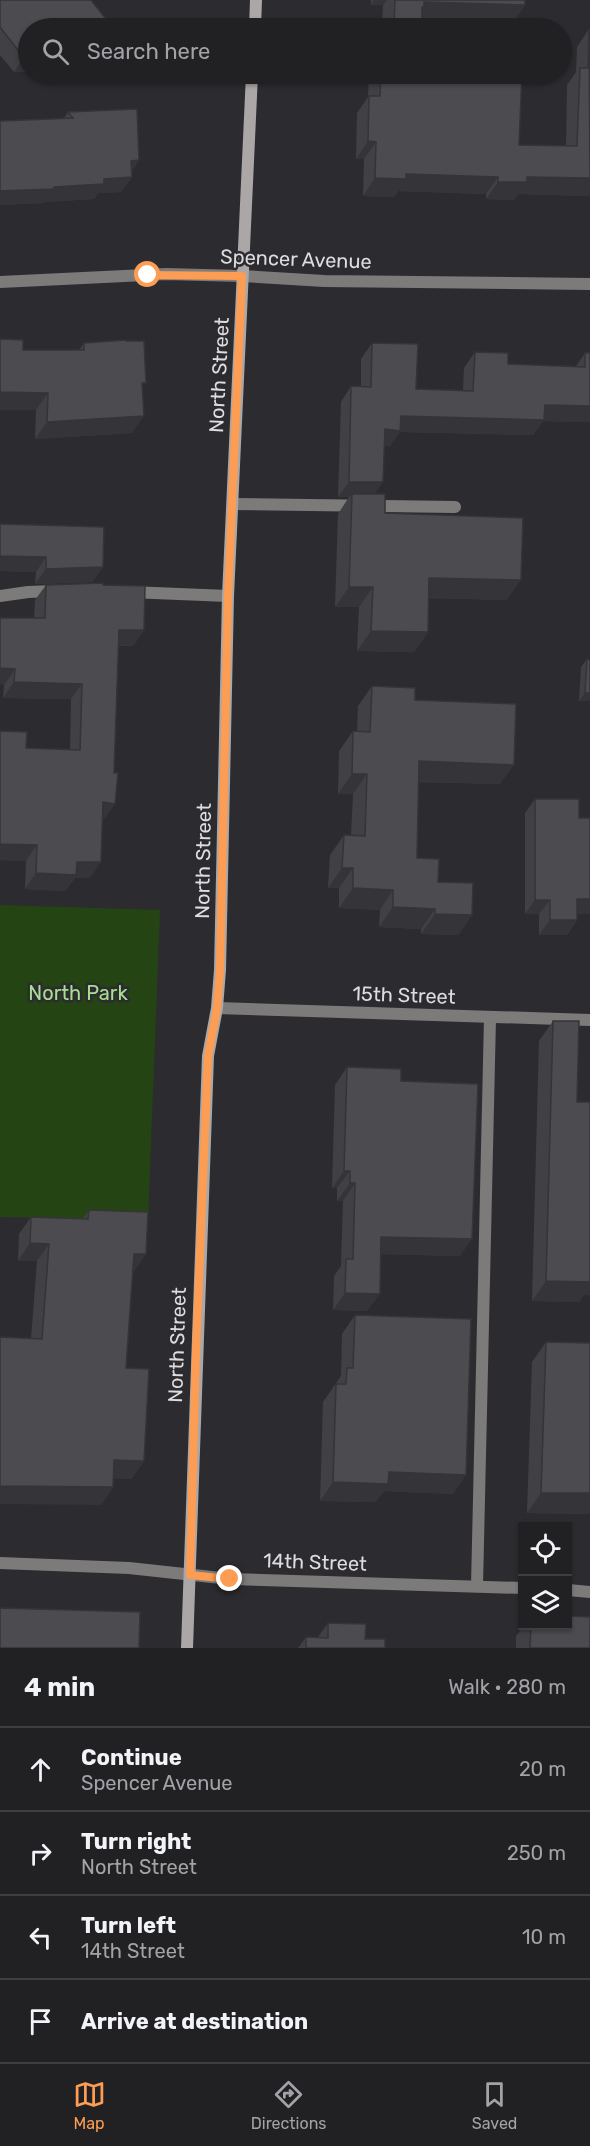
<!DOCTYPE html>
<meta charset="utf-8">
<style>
:root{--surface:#212124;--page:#2d2e31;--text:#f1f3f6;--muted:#a2a3a6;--line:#3e3e41;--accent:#fc9d53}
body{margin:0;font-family:Rubik,sans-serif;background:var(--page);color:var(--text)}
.controls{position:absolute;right:18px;bottom:18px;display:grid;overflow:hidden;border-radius:0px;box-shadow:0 2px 4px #0004}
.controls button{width:54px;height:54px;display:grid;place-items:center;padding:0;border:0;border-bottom:2px solid var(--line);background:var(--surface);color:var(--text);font:30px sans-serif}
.stop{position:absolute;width:18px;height:18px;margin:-14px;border:4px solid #fc9d53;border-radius:50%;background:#fff}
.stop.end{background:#fc9d53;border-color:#fff;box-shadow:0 2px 6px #0008}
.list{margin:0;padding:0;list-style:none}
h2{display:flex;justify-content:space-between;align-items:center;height:78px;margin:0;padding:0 24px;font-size:26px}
h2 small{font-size:20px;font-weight:400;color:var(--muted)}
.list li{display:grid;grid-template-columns:39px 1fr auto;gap:18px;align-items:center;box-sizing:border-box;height:84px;padding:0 24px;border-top:2px solid var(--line)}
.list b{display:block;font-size:22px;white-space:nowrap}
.list p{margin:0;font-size:20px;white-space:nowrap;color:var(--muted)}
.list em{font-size:20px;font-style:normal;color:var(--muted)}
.icon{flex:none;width:33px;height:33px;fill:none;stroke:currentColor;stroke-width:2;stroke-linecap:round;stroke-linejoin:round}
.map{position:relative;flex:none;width:590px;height:1648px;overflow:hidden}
.search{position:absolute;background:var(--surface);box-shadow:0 2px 4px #0004;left:18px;right:18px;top:18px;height:66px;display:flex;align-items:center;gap:15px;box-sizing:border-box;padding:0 21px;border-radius:33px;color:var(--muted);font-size:22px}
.sheet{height:414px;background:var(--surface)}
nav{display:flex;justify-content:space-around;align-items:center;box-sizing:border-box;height:84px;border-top:2px solid var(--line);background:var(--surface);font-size:16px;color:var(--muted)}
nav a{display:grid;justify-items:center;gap:3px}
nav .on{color:var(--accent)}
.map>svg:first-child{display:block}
.green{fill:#254413}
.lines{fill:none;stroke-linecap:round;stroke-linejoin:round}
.service{stroke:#7d7a7a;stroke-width:12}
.minor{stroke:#7d7a7a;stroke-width:12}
.tertiary{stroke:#7d7a7a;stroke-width:12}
.secondary{stroke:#aca7a7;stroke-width:12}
.wall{fill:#414045}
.shaded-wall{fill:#353438}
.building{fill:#4c4b50;stroke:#353438;stroke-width:1.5}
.route{stroke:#fc9d53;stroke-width:8}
.labels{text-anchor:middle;stroke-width:5;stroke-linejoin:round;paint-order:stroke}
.street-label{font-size:20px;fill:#dddde0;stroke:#2c2c30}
.park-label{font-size:20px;fill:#a8de8f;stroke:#2c2c30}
</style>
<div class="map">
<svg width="590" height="1648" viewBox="0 0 590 1648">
<rect width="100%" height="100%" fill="#2c2c30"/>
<polygon class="green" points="0,905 160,910 148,1220 0,1217"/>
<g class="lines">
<g class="service">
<polyline points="233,504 455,507"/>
<polyline points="130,592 228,596"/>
<polyline points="0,596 28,592 55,591"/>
<polyline points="477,1586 490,1018"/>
</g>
<g class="minor">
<polyline points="217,1008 590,1020"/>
<polyline points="0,1563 129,1568 230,1579 522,1588"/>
<polyline points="568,1590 590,1592"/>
</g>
<polyline class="tertiary" points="0,282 166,274 242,276 324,281 590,284"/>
<g class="secondary">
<polyline points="255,28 256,0"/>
<path d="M187,1648C194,1451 200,1254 208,1056L217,1008L220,970L228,596L252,74"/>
</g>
</g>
<g class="wall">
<polygon points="0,0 28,28 28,69 25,72 14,72 0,55"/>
<polygon points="371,0 525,0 525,5 513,22 422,19 422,28 382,28 383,5 371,5"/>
<polygon points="589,29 589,196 518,194 514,200 486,199 486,194 398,191 394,197 363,196 364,159 356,159 357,113 368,97 369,75 370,74 522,74 519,145 566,146 567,85 576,72 577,47"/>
<polygon points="68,112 139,160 131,172 132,177 121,192 98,193 94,199 44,202 43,203 0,205 0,121 64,118"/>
<polygon points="84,343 142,389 132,433 35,439 36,410 23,350 79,350"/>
<polygon points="372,343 416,389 463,390 464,368 475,352 508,364 576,366 585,353 590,422 543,421 533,435 400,432 390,446 384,446 374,494 385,513 507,600 429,598 428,632 414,652 357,651 359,607 335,607 338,514 349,497 338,497 341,402 351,386 361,386 361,359"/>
<polygon points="0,524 93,582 35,584 36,572 0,571"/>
<polygon points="46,585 103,585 144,630 133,646 118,646 104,820 102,819 90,878 75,878 65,891 25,889 26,861 0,860 0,731 26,748 70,749 71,699 3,698 4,685 34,618 35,600"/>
<polygon points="587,659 590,701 579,701 581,667"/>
<polygon points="372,686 415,700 500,784 418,782 417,858 438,882 472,915 458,935 421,934 421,929 379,927 380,910 339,908 339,888 328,888 330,855 344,835 351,835 353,794 338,794 339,751 353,731 357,731 358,706"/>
<polygon points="535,799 579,818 590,914 577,914 577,920 567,935 539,935 539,914 525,914 525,813"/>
<polygon points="553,1021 584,1295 579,1302 532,1301 539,1041"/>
<polygon points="347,1067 401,1081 460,1256 381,1254 367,1311 333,1310 334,1276 341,1266 343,1201 337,1201 337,1188 332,1188 335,1085"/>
<polygon points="89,1210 134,1272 133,1271 126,1368 144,1461 131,1479 113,1478 113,1487 101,1505 31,1339 37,1261 18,1261 19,1234 31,1217 83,1218"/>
<polygon points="355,1315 453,1494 384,1491 375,1502 320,1501 323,1402 341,1376 342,1334"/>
<polygon points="546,1342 590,1514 527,1513 532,1362"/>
<polygon points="328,1623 365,1639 385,1648 298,1648 306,1637 318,1637"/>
<polygon points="524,1626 567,1626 590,1648 516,1648 516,1636"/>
</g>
<g class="shaded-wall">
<polygon points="374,0 387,0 383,5 371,5"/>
<polygon points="424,2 525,5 513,22 416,19"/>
<polygon points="24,58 28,58 28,69 25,72 14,72"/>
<polygon points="368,141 376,142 364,159 356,159"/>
<polygon points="139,160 129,175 131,161"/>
<polygon points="406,174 498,177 486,194 398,191 394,197 363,196 375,178"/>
<polygon points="132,177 121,192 98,193 94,199 44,202 43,203 0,205 0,191 54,187 104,179"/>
<polygon points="527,177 590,178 590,194 589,196 518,194 514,200 486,199 498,182"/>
<polygon points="0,392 48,393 36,410 0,410"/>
<polygon points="545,405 590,406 590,422 543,421 533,435 400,432 390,446 374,445 385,429 401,416"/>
<polygon points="144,416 132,433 35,439 47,422"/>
<polygon points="349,482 383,482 372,498 352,494 349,497 338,497"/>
<polygon points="0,556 46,557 36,572 0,571"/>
<polygon points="103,567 93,582 35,584 46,569"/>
<polygon points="429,578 521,580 507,600 416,597"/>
<polygon points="349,587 373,587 359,607 335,607"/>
<polygon points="119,630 144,630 133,646 108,645"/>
<polygon points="371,631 428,632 414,652 357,651"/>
<polygon points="0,668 15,669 4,685 0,684"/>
<polygon points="14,682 82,684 71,699 3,698"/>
<polygon points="585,693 590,693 590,701 579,701"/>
<polygon points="419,761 514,765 500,784 405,781"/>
<polygon points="352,774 367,774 353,794 338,794"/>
<polygon points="103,802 115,804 104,820 92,818"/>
<polygon points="0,844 37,845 26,861 0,860"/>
<polygon points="77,862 101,862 90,878 75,878 65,891 25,889 36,873"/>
<polygon points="342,868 353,868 339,888 328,888"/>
<polygon points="353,888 393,890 380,910 339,908"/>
<polygon points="577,899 590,899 590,914 567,914"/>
<polygon points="535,900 550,900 539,914 525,914"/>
<polygon points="393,907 435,909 421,929 379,927"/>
<polygon points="435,914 472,915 458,935 421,934"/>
<polygon points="550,920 577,920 567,935 539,935"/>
<polygon points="344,1171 350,1171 337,1188 332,1188"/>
<polygon points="350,1183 355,1183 343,1201 337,1201"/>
<polygon points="381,1237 472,1239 460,1256 369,1254"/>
<polygon points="30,1243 49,1244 37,1261 18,1261"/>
<polygon points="134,1254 146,1254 134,1272 122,1271"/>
<polygon points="590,1279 590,1295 584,1295 579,1302 532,1301 546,1281"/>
<polygon points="345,1293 380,1294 367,1311 333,1310"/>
<polygon points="114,1460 144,1461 131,1479 102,1478"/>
<polygon points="389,1472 466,1475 453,1494 384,1491 375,1502 320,1501 333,1482"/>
<polygon points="0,1486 113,1487 101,1505 0,1504"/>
<polygon points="541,1493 590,1493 590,1514 527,1513"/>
</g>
<g class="building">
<polygon points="0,0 91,0 113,28 28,28 28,58 24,58 0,27"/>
<polygon points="395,0 525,0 525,5 424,2 424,7 422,7 422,28 394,28"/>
<polygon points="589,29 590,178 527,177 527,182 498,182 498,177 406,174 406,179 375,178 376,142 368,141 369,96 380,96 381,74 522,74 519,145 577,146 580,68 588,68"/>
<polygon points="137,109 139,160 131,161 132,177 104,179 104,184 54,187 54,189 0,191 0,121 73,118 68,112"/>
<polygon points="0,339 23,340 23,350 84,350 84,343 126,340 126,341 144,341 146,383 142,383 144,416 47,422 48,393 0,392"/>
<polygon points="372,343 418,344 416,389 473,391 475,352 508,353 508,364 585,367 585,353 590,353 590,406 545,405 544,420 401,416 400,431 385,429 383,482 349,482 351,386 371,387"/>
<polygon points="352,494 385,494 385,513 523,518 521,580 429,578 428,632 371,631 373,587 349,587"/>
<polygon points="0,524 104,527 103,567 46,569 46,557 0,556"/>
<polygon points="103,583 103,585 145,586 144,630 119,630 114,773 118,773 115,804 103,802 101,862 77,862 76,875 36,873 37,845 0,844 0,731 27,732 26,748 80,750 82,684 14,682 15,669 0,668 0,618 45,618 46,585"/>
<polygon points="587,659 590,660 590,693 585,693"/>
<polygon points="372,686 415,688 415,700 516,704 514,765 419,761 417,858 439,859 438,882 473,883 472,915 435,914 435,909 393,907 393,890 353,888 353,868 342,868 344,835 365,836 367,774 352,774 353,731 370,732"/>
<polygon points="535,799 579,799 579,818 590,818 590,899 577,899 577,920 550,920 550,900 535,900"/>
<polygon points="553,1021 579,1021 577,1102 590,1102 590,1282 546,1281"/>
<polygon points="347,1067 401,1069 401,1081 478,1084 472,1239 381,1237 380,1294 345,1293 346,1259 353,1259 355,1183 350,1183 350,1171 344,1171"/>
<polygon points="89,1210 148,1212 146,1254 134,1254 126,1368 149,1369 144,1461 114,1460 113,1487 0,1486 0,1337 42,1339 49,1244 30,1243 31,1217 88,1219"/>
<polygon points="355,1315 471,1319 466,1475 389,1472 388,1484 333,1482 336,1384 346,1384 347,1368 353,1368"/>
<polygon points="546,1342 590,1343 590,1493 541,1493"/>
<polygon points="0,1608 140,1612 139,1648 0,1648"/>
<polygon points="567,1616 590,1617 590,1648 530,1648 531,1626 567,1626"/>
<polygon points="328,1623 366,1624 365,1639 385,1639 385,1648 306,1648 306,1637 328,1638"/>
</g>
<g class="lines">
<polyline class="route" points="148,275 242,276 228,596 220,970 217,1008 208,1056 196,1351 190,1575 230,1579"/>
</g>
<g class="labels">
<g class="street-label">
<text transform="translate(296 259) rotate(2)" y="7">Spencer Avenue</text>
<text transform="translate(219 375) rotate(-87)" y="7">North Street</text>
<text transform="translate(203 861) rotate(-89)" y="7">North Street</text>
<text transform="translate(404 995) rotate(2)" y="7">15th Street</text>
<text transform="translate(177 1345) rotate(-88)" y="7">North Street</text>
<text transform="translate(315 1562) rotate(2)" y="7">14th Street</text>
</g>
<g class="park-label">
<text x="78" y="1000">North Park</text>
</g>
</g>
</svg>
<div class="controls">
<button><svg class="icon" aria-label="locate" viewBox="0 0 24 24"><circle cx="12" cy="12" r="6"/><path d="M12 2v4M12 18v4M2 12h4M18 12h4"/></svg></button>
<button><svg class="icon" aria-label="layers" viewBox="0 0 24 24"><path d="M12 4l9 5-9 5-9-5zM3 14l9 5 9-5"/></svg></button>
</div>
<div class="stop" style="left:148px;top:275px"></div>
<div class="stop end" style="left:230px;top:1579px"></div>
<div class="search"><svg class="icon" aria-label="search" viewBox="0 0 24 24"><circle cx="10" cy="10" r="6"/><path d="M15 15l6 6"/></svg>Search here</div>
</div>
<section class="sheet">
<h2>4 min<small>Walk · 280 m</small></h2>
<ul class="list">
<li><svg class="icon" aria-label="ahead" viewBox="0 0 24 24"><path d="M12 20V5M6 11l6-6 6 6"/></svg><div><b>Continue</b><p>Spencer Avenue</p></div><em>20 m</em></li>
<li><svg class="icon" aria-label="right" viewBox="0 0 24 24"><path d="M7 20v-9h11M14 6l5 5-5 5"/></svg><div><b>Turn right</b><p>North Street</p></div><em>250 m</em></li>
<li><svg class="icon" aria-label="left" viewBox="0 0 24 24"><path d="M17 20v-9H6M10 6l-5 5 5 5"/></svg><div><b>Turn left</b><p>14th Street</p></div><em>10 m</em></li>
<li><svg class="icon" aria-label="arrive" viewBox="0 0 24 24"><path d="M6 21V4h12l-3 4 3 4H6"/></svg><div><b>Arrive at destination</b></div></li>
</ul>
</section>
<nav>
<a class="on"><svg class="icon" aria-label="map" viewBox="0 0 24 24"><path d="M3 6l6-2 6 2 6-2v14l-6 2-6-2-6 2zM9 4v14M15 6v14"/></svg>Map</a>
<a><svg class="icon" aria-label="directions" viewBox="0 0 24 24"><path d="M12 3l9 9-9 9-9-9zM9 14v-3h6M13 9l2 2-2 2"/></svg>Directions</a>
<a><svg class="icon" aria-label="saved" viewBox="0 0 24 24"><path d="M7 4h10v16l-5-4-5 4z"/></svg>Saved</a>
</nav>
